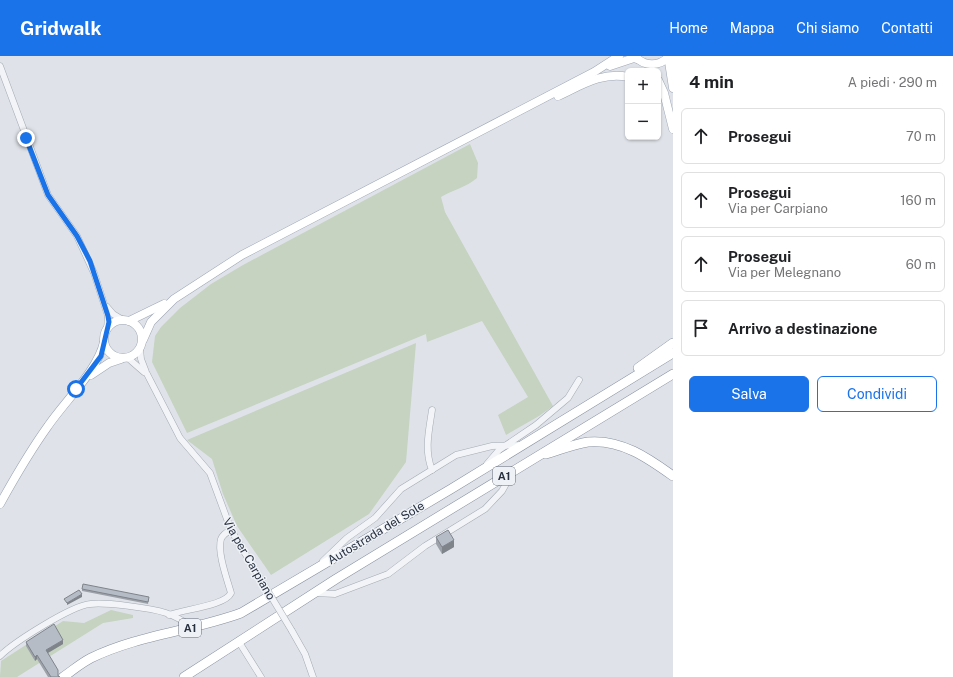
<!DOCTYPE html>
<html lang="it">
<meta charset="utf-8">
<style>
:root{--surface:#fff;--page:#f6f6f6;--text:#202124;--muted:#757577;--line:#e0e0e0;--accent:#1a73e8}
body{margin:0;font-family:"Public Sans",sans-serif;background:var(--page);color:var(--text)}
.controls{position:absolute;right:12px;top:12px;display:grid;overflow:hidden;border-radius:6px;box-shadow:0 1px 3px #0004}
.controls button{width:36px;height:36px;display:grid;place-items:center;padding:0;border:0;border-bottom:1px solid var(--line);background:var(--surface);color:var(--text);font:20px sans-serif}
.stop{position:absolute;width:12px;height:12px;margin:-9px;border:3px solid #1a73e8;border-radius:50%;background:#fff}
.stop.end{background:#1a73e8;border-color:#fff;box-shadow:0 1px 4px #0008}
.list{margin:0;padding:0;list-style:none}
h2{display:flex;justify-content:space-between;align-items:center;height:52px;margin:0;padding:0 16px;font-size:17px}
h2 small{font-size:13px;font-weight:400;color:var(--muted)}
.list li{display:grid;grid-template-columns:26px 1fr auto;gap:12px;align-items:center;box-sizing:border-box;height:56px;margin:0 8px 8px;padding:0 8px;border:1px solid var(--line);border-radius:6px}
.list b{display:block;font-size:15px;white-space:nowrap}
.list p{margin:0;font-size:13px;white-space:nowrap;color:var(--muted)}
.list em{font-size:13px;font-style:normal;color:var(--muted)}
.actions{display:flex;gap:8px;padding:12px 16px}
.actions a{flex:1;padding:9px 0;border:1px solid var(--accent);border-radius:6px;text-align:center;font-size:14px;color:var(--accent)}
.actions .main{background:var(--accent);color:#fff}
.icon{flex:none;width:22px;height:22px;fill:none;stroke:currentColor;stroke-width:2;stroke-linecap:round;stroke-linejoin:round}
.map{position:relative;flex:none;width:673px;height:621px;overflow:hidden}
header{display:flex;align-items:center;gap:24px;box-sizing:border-box;height:56px;padding:0 20px;background:var(--accent);color:#fff}
header strong{font-size:19px}
nav{display:flex;gap:22px;margin-inline-start:auto;font-size:14px}
main{display:flex}
aside{flex:1;background:var(--surface)}
.map>svg:first-child{display:block}
.green{fill:#c5d3c0}
.lines{fill:none;stroke-linecap:round;stroke-linejoin:round}
.minor-casing{stroke:#a4aab3;stroke-width:7}
.major-casing{stroke:#9ea7b5;stroke-width:9}
.highway-casing{stroke:#8690a0;stroke-width:10}
.minor{stroke:#f2f4f7;stroke-width:6}
.major{stroke:#fff;stroke-width:8}
.highway{stroke:#fff;stroke-width:9}
.minor-bridge-casing{stroke:#a4aab3;stroke-width:7;stroke-linecap:butt}
.minor-bridge{stroke:#f2f4f7;stroke-width:6}
.wall{fill:#9da2aa}
.shaded-wall{fill:#7f848b}
.building{fill:#b6bcc6;stroke:#7f848b}
.route{stroke:#1a73e8;stroke-width:5}
.labels{text-anchor:middle;stroke-width:3;stroke-linejoin:round;paint-order:stroke}
.shield{fill:#eef2f6;stroke:#636a77;stroke-width:1}
.shield-label{font-size:11px;font-weight:bold;fill:#273040}
.street-label{font-size:12px;fill:#273040;stroke:#eef2f6}
</style>
<header>
<strong>Gridwalk</strong>
<nav><a>Home</a><a>Mappa</a><a>Chi siamo</a><a>Contatti</a></nav>
</header>
<main>
<div class="map">
<svg width="673" height="621" viewBox="0 0 673 621">
<rect width="100%" height="100%" fill="#dfe3e9"/>
<g class="green">
<path d="M470,88L478,107L477,122C467,131 453,134 441,141L445,156L553,350L539,360L506,379L498,359L528,341L482,265L427,286L426,278L187,377L152,306L155,280L161,271L180,252L211,228L243,209Z"/>
<polygon points="416,287 406,406 369,458 271,519 237,470 223,438 212,403 187,384"/>
<polygon points="111,554 133,559 133,562 103,567 17,621 0,621 1,605 63,565 84,567"/>
</g>
<g class="lines">
<defs>
<g id="minor">
<polyline points="0,10 48,139 77,180 94,217 108,260 107,274"/>
<polyline points="107,251 113,258 123,264"/>
<polyline points="140,293 141,303 146,316 180,382 210,417 231,474 260,522"/>
<polyline points="128,302 144,316"/>
<polyline points="487,408 499,394 536,369 568,342 579,324"/>
<path d="M432,414C424,394 429,375 432,354"/>
<polyline points="323,505 347,482 375,462 401,433 456,399 492,390 522,389"/>
<polyline points="315,537 335,538 388,518 425,490 485,453 502,435 512,417"/>
<path d="M169,559C184,553 225,550 231,537C227,523 217,496 221,483C223,478 227,476 231,474"/>
<polyline points="292,575 305,598 313,621"/>
<polyline points="239,586 261,621"/>
<path d="M0,600C14,586 71,550 90,548C105,546 151,552 166,557C175,560 185,566 193,571"/>
</g>
<g id="major">
<path d="M635,0C644,11 660,11 669,0"/>
<polyline points="671,0 669,6 673,32"/>
<polyline points="610,10 634,2 637,3"/>
<polyline points="658,24 664,37 673,73"/>
<path d="M558,40C580,30 603,15 628,21"/>
<circle cx="123" cy="283" r="19"/>
<polyline points="129,265 164,248"/>
<polyline points="143,284 151,266 174,243 242,199 594,16 619,0"/>
<polyline points="91,319 109,307 121,303"/>
<path d="M0,448C15,421 30,395 48,370C65,345 98,314 104,286"/>
</g>
<g id="highway">
<polyline points="638,312 673,287"/>
<path d="M546,398C560,394 574,388 588,386C621,383 648,402 673,420"/>
<path d="M63,621C72,615 81,607 91,602C138,579 192,575 241,557L451,433L673,297"/>
<polyline points="184,621 336,523 673,318"/>
</g>
</defs>
<use href="#minor" class="minor-casing"/>
<use href="#major" class="major-casing"/>
<use href="#highway" class="highway-casing"/>
<use href="#minor" class="minor"/>
<use href="#major" class="major"/>
<use href="#highway" class="highway"/>
<defs>
<polyline id="minor-bridge" points="260,522 292,575"/>
</defs>
<use href="#minor-bridge" class="minor-bridge-casing"/>
<use href="#minor-bridge" class="minor-bridge"/>
</g>
<g class="wall">
<polygon points="436,481 454,491 442,498 436,488"/>
<polygon points="82,533 149,543 148,548 82,535"/>
<polygon points="26,586 63,588 48,597 58,620 60,621 48,621 37,603 35,605 26,590"/>
</g>
<g class="shaded-wall">
<polygon points="454,484 454,491 442,498 442,491"/>
<polygon points="82,538 82,541 67,549 67,547"/>
<polygon points="63,584 63,588 46,598 46,594"/>
<polygon points="37,599 37,603 35,605 35,601"/>
</g>
<g class="building">
<polygon points="448,474 454,484 442,491 436,481"/>
<polygon points="83,528 149,541 148,546 82,533"/>
<polygon points="79,534 82,538 67,547 64,543"/>
<polygon points="54,568 63,584 46,594 58,614 58,620 60,621 51,621 37,599 35,601 26,586"/>
</g>
<g class="lines">
<polyline class="route" points="26,82 48,139 77,180 90,205 108,260 109,266 101,300 76,333"/>
</g>
<g class="labels">
<g class="shield">
<rect x="493" y="411" width="22" height="18" rx="3"/>
<rect x="179" y="563" width="22" height="18" rx="3"/>
</g>
<g class="shield-label">
<text x="504" y="424">A1</text>
<text x="190" y="576">A1</text>
</g>
<g class="street-label">
<text transform="translate(376 477) rotate(-31)" y="4">Autostrada del Sole</text>
<text transform="translate(249 503) rotate(60)" y="4">Via per Carpiano</text>
</g>
</g>
</svg>
<div class="controls">
<button>+</button>
<button>−</button>
</div>
<div class="stop" style="left:76px;top:333px"></div>
<div class="stop end" style="left:26px;top:82px"></div>
</div>
<aside>
<h2>4 min<small>A piedi · 290 m</small></h2>
<ul class="list">
<li><svg class="icon" aria-label="ahead" viewBox="0 0 24 24"><path d="M12 20V5M6 11l6-6 6 6"/></svg><div><b>Prosegui</b></div><em>70 m</em></li>
<li><svg class="icon" aria-label="ahead" viewBox="0 0 24 24"><path d="M12 20V5M6 11l6-6 6 6"/></svg><div><b>Prosegui</b><p>Via per Carpiano</p></div><em>160 m</em></li>
<li><svg class="icon" aria-label="ahead" viewBox="0 0 24 24"><path d="M12 20V5M6 11l6-6 6 6"/></svg><div><b>Prosegui</b><p>Via per Melegnano</p></div><em>60 m</em></li>
<li><svg class="icon" aria-label="arrive" viewBox="0 0 24 24"><path d="M6 21V4h12l-3 4 3 4H6"/></svg><div><b>Arrivo a destinazione</b></div></li>
</ul>
<div class="actions"><a class="main">Salva</a><a>Condividi</a></div>
</aside>
</main>
